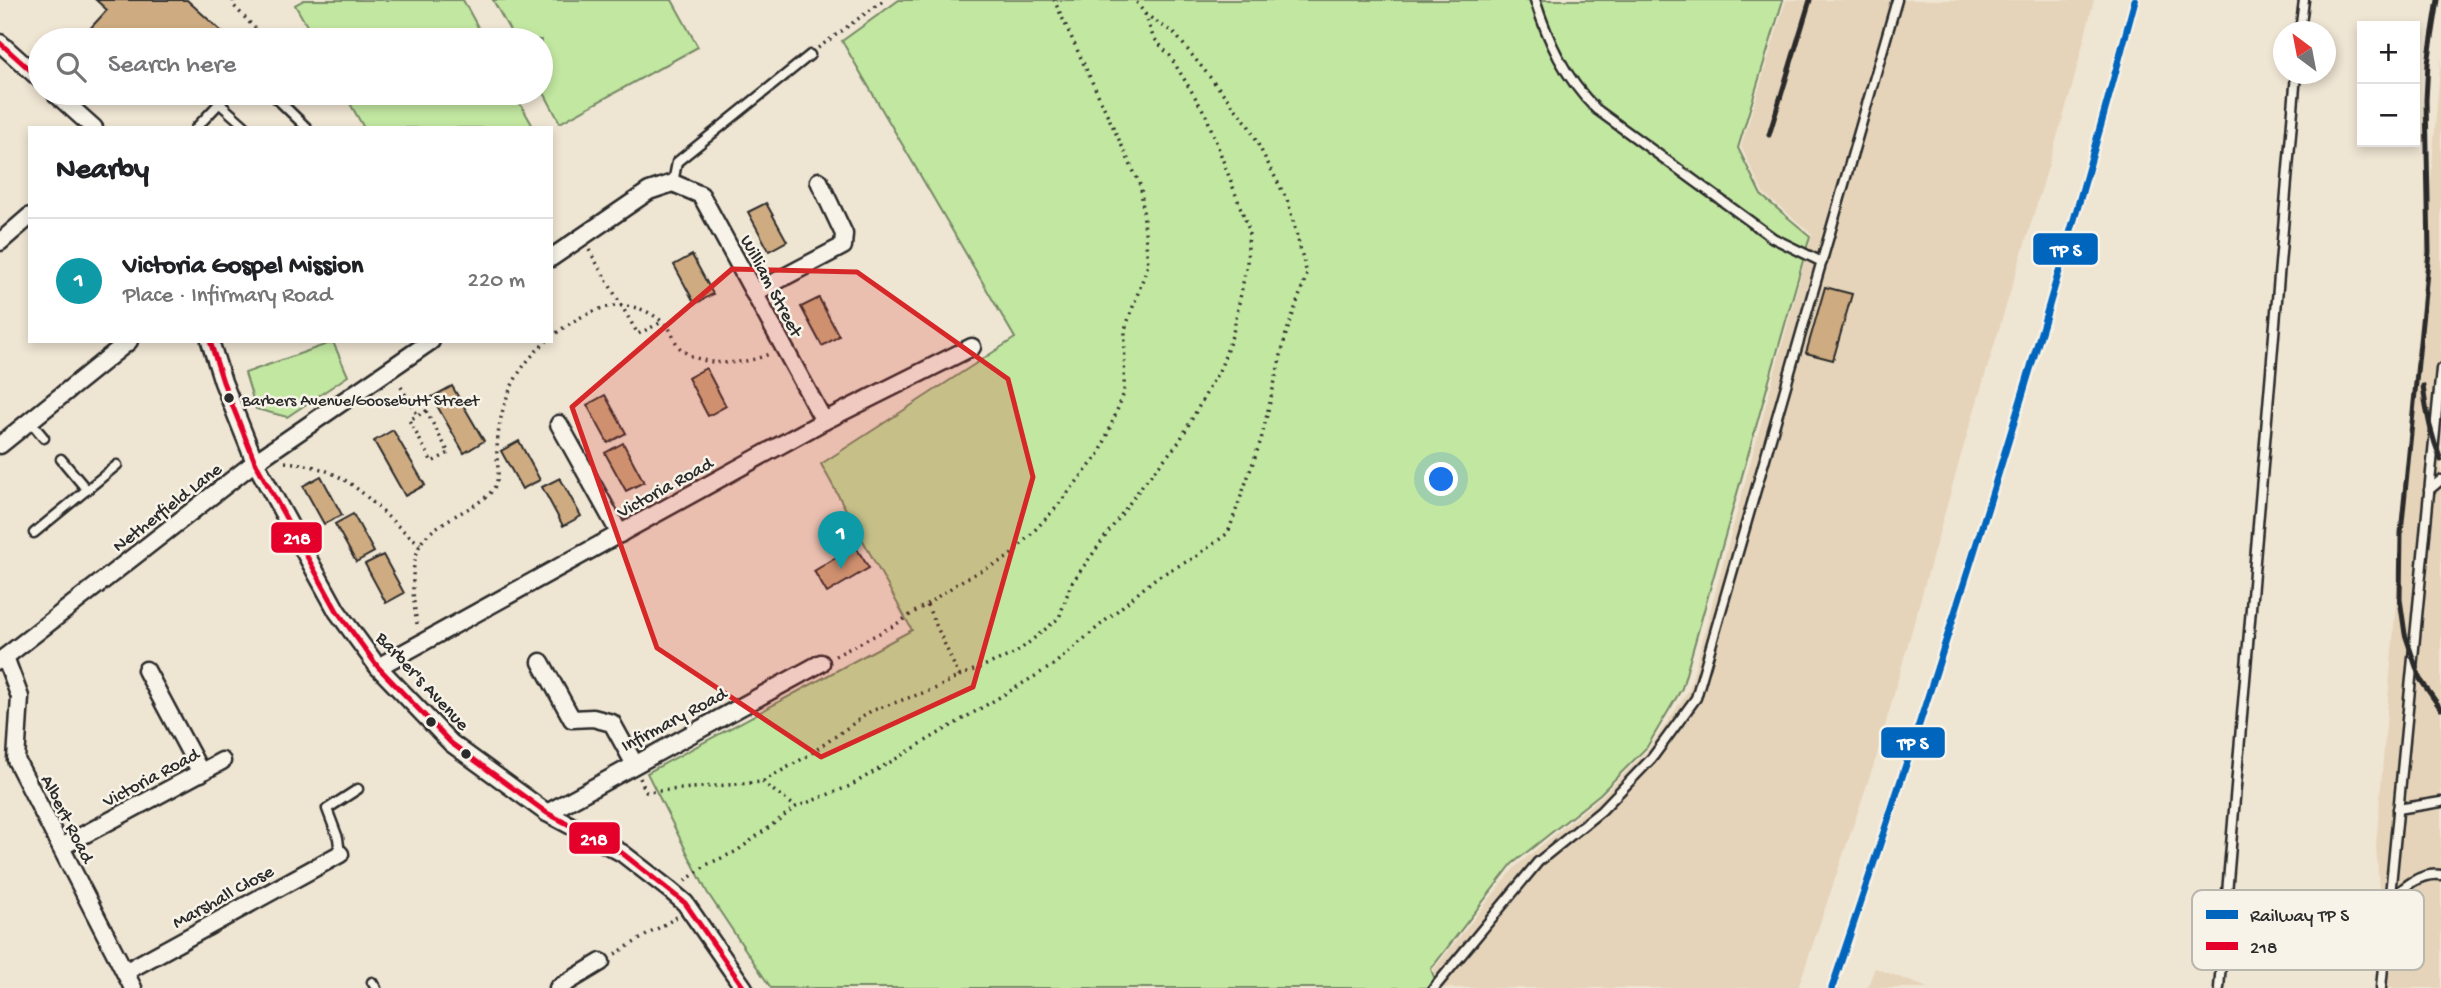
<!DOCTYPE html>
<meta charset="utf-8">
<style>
:root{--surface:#fff;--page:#f2f2f2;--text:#202124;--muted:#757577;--line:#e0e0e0;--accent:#2563eb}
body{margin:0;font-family:"Gochi Hand",sans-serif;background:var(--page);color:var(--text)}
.controls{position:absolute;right:21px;top:21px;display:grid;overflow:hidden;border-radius:0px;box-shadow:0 4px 10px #0003}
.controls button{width:63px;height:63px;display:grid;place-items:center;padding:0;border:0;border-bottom:2px solid var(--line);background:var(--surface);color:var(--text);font:35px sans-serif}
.compass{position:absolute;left:2273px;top:21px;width:63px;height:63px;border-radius:50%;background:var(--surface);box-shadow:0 4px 10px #0003;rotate:328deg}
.you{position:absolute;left:1442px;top:480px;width:24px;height:24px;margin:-18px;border:5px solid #fff;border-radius:50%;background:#1a73e8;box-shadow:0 0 0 10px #1a73e833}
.badge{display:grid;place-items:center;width:46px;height:46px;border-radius:50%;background:var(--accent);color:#fff;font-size:23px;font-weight:700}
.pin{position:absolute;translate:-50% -58px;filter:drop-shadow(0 2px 4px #0008)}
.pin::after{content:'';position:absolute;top:37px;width:24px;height:21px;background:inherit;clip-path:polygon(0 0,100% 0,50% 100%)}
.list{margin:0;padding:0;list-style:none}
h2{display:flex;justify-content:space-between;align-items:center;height:91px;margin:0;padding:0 28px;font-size:30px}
h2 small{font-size:23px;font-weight:400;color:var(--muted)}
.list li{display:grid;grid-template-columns:46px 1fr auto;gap:21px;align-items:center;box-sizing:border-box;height:126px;padding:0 28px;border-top:2px solid var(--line)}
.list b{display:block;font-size:26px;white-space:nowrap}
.list p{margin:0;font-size:23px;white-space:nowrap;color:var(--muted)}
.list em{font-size:23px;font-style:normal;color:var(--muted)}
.icon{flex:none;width:38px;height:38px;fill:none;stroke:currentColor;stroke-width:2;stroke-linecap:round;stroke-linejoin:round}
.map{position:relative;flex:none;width:2441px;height:988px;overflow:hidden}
.search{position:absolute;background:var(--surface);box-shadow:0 4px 10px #0003;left:28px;top:28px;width:525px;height:77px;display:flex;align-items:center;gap:18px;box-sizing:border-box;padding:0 24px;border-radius:38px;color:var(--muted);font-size:26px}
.panel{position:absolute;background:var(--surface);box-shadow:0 4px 10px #0003;left:28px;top:126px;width:525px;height:217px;border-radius:0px}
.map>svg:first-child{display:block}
.built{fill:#e5d4ba}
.green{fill:#c2e7a1;stroke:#768966;stroke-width:2}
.building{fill:#ceab81;stroke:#2b2b2b;stroke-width:2}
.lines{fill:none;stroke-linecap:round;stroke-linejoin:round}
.service-casing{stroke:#2b2b2b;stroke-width:13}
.minor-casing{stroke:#2b2b2b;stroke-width:21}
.path{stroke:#2b2b2b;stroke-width:3.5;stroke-dasharray:2 5;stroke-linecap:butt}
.service{stroke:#f7f3e8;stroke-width:8}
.minor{stroke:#f7f3e8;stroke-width:16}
.rail{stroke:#2b2b2b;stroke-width:5}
.bus-1-casing{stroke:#f7f3e8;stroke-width:10}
.bus-1{stroke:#e4002b;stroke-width:5}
.rail-1-casing{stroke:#f7f3e8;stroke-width:12}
.rail-1{stroke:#0065bd;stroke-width:7}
.marked{fill:#d62828;fill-opacity:0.2;stroke:#d62828;stroke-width:5;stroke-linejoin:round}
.bus-dot{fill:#2b2b2b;stroke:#f7f3e8;stroke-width:2.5}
.labels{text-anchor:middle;stroke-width:5;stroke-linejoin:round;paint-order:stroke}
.bus-label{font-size:17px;fill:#2b2b2b;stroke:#f7f3e8;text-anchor:start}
.street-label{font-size:19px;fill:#2b2b2b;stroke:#f7f3e8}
.key{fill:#f7f3e8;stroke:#bab7af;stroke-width:2}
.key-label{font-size:19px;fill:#2b2b2b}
.line-badge{stroke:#f7f3e8;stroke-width:2.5}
.badge-label{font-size:19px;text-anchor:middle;font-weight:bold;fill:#fff}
</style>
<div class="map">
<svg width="2441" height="988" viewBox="0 0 2441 988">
<rect width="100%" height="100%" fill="#efe5d3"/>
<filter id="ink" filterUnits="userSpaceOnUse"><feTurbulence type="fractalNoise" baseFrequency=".0143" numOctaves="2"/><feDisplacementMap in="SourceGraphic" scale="14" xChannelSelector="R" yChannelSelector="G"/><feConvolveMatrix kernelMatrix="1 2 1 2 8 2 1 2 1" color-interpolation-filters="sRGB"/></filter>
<g filter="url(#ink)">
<g class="built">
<polygon points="1786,0 2094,0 2071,91 1961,455 1876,758 1798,988 1441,988 1434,969 1515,867 1602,796 1649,749 1689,690 1812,234 1763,193 1741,147"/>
<polygon points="2441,55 2441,988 2386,988 2376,846"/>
<polygon points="1875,968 1928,988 1867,988"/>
</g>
<g class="green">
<polygon points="304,0 463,0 485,40 315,40 295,5"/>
<polygon points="493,0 672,0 698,47 560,123 541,87 541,40 515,40"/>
<polygon points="899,0 1783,0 1738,148 1761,195 1810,236 1682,688 1647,747 1600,794 1512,864 1431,969 1438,988 771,988 707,892 647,773 912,630 821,464 1015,338 842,41"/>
<polygon points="344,93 514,93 534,128 364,128"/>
<polygon points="333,342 348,376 287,417 256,409 245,373"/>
</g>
<g class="building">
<polygon points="96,0 187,0 231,40 96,40 87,32 107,10"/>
<polygon points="766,203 787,241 769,251 748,212"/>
<polygon points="692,255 713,294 695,304 674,265"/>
<polygon points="1825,287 1852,294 1833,360 1806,353"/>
<polygon points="819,298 839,336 822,346 801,307"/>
<polygon points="706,368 726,406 708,416 688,378"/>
<polygon points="452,386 484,441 464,453 432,397"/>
<polygon points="605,395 626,433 608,443 587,405"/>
<polygon points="393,430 425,485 405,496 374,441"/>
<polygon points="519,441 540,480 522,489 501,451"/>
<polygon points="623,443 644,482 626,491 605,453"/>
<polygon points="321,476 342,515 324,524 303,486"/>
<polygon points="560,478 581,516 563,526 542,487"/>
<polygon points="353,514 374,552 356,562 335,524"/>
<polygon points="855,546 869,568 827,593 814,571"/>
<polygon points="383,555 404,593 386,603 365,564"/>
</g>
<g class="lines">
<defs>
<g id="service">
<path d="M1535,0C1548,41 1565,78 1596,109L1773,238L1822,262"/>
<polyline points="2300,32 2304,0"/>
<polyline points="271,93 307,128"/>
<polyline points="219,103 247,128"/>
<polyline points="196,128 229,93"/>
<polyline points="673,183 677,162 810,55"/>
<polyline points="30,421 44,438"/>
<polyline points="61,459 87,490"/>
<polyline points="2429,490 2441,480"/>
<polyline points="34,533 117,465"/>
<polyline points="2398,809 2441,802"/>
<polyline points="340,854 338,838 327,809 358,789"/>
<path d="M2390,900C2404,887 2420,872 2441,875"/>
<polyline points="372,982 376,988"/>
<polyline points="1434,988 1538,862 1601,811 1652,758 1696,698 1897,0"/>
<polyline points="2219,988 2296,74"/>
<polyline points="2381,988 2441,369"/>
</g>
<g id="minor">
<polyline points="0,43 40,79"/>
<polyline points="55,93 94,128"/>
<polyline points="0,242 30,216"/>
<polyline points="551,258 649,191 673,183 701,195 824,421"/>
<polyline points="754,293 843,246 844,234 819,181"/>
<polyline points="210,341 223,382 255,462 337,611 378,667 451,743 547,813 622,853 671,891 685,903 744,988"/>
<polyline points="559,424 620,534"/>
<polyline points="0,445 129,341"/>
<polyline points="5,657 20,697 16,760 133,988"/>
<polyline points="0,661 255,462 431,341"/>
<polyline points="541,662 572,719 593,718 612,723 634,763"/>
<polyline points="378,667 824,421 972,347"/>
<polyline points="146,670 201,773"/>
<polyline points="547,813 821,663"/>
<polyline points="61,847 222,761"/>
<polyline points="125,972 340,854"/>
<polyline points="558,988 601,962"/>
</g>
</defs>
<use href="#service" class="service-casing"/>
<use href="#minor" class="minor-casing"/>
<g class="path">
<polyline points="233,0 234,6 264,38 263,40"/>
<polyline points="818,48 884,0"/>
<polyline points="589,250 638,334 662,322"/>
<path d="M551,337C587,309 628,289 667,326C673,332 674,343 681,349C702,368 745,365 769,354"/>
<polyline points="401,387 418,416"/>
<polygon points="426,411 449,453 432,462 409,420"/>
<path d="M285,462C357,468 368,506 420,544"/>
<polyline points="927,605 959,676"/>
<path d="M417,624C413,601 409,567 420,545C428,528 460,514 476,504C484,499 495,491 497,481C500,472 496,459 497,449C499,406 513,370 547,341"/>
<polyline points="835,656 895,625 963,580 1009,557 1054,510 1100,453 1124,393 1125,329 1148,265 1141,187 1054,0"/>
<polyline points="640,778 646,792 762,782 809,755 871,711 937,688 959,676 1016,653 1059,618 1071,584 1144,483 1179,442 1221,367 1233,333 1247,263 1249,230 1206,115 1170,56 1153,37 1145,14 1135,0"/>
<polyline points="762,782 796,807"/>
<polyline points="685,881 706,865 737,851 796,807 850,786 1052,666 1157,577 1194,558 1228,533 1261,440 1286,334 1307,274 1288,202 1247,123 1175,34 1145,14"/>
<polyline points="615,954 677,917"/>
</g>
<use href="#service" class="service"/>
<use href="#minor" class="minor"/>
<g class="rail">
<polyline points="2438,0 2428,63 2426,100 2429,252 2401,533 2400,599 2405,634 2420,679 2441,709"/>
<polyline points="1769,135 1810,0"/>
<path d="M2423,386C2426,412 2431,436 2441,460"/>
</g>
<defs>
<g id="bus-1">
<polyline points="0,43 40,79"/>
<polyline points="210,341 223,382 255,462 337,611 378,667 451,743 547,813 622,853 685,903 744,988"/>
</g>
</defs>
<use href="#bus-1" class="bus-1-casing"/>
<use href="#bus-1" class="bus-1"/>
<defs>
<path id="rail-1" d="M1832,988C1942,661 2046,333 2135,0"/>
</defs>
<use href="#rail-1" class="rail-1-casing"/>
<use href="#rail-1" class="rail-1"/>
</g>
</g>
<path class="marked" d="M732,269L857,272L1008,379L1033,477L973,687L821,757L657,648L572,407Z"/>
<g class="bus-dot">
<circle cx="229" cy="398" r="6"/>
<circle cx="431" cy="722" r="6"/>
<circle cx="466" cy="754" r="6"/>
</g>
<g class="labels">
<g class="bus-label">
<text x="242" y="405">Barbers Avenue/Goosebutt Street</text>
</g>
<g class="street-label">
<text transform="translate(773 285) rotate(62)" y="7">William Street</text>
<text transform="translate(664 486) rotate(-29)" y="7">Victoria Road</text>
<text transform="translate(166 506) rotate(-38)" y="7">Netherfield Lane</text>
<text transform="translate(424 680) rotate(47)" y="7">Barber's Avenue</text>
<text transform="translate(673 718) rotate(-28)" y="7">Infirmary Road</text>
<text transform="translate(150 776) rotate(-28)" y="7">Victoria Road</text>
<text transform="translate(69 818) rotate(63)" y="7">Albert Road</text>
<text transform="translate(222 895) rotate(-29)" y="7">Marshall Close</text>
</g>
</g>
<rect x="2192" y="890" width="232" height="80" rx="10" class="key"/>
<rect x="2206" y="910" width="32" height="9" fill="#0065bd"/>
<rect x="2206" y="942" width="32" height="8" fill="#e4002b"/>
<g class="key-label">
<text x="2250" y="921">Railway TP S</text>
<text x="2250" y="953">218</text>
</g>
<g class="line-badge">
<rect x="2032" y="232" width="67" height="34" rx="7" fill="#0065bd"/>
<rect x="270" y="521" width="53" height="33" rx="7" fill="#e4002b"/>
<rect x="1880" y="726" width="66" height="33" rx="7" fill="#0065bd"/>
<rect x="568" y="821" width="53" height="34" rx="7" fill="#e4002b"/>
</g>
<g class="badge-label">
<text x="2066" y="256">TP S</text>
<text x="297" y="544">218</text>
<text x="1913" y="749">TP S</text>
<text x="594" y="845">218</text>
</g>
</svg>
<div class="controls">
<button>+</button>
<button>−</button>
</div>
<svg class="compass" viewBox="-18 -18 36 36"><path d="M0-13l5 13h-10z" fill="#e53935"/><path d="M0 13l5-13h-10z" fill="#757577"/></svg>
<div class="you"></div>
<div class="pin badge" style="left:841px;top:569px;background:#0f9aa8">1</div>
<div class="search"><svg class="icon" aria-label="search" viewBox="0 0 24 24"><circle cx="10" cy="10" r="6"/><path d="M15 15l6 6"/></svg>Search here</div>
<section class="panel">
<h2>Nearby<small></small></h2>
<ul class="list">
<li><span class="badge" style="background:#0f9aa8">1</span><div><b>Victoria Gospel Mission</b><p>Place · Infirmary Road</p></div><em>220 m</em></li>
</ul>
</section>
</div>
